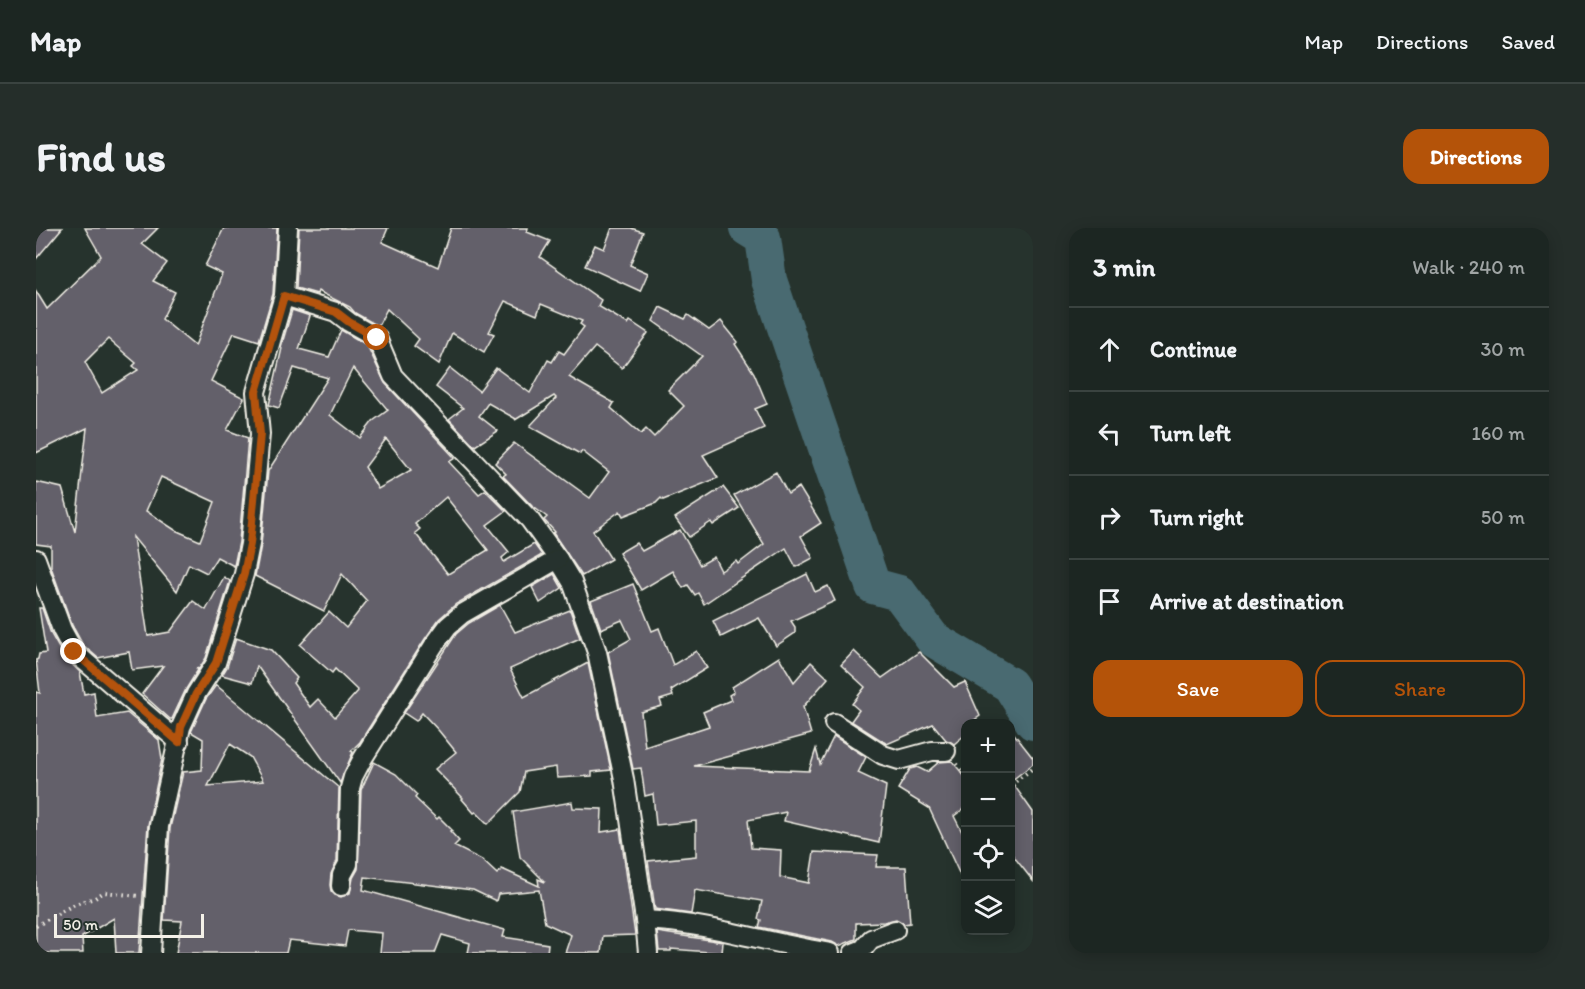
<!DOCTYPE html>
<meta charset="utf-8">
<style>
:root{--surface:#1c2622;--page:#252e2a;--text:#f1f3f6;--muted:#a0a5a5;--line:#3a4340;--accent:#b45309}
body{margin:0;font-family:Itim,sans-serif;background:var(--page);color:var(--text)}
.controls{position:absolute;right:18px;bottom:18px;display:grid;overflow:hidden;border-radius:12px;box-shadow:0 3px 15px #0003}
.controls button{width:54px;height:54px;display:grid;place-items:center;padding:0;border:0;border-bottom:2px solid var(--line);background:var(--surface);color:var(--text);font:30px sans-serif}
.scale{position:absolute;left:18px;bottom:15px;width:150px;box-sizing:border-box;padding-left:6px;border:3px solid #f4f1e8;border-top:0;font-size:16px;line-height:21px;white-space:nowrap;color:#f4f1e8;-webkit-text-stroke:4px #26332d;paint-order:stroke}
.stop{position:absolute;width:18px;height:18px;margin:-14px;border:4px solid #b45309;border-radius:50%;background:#fff}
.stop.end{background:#b45309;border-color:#fff;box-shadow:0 2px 6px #0008}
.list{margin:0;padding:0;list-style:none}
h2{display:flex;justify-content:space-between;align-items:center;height:78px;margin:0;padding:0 24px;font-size:26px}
h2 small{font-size:20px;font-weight:400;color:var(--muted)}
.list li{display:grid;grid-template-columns:39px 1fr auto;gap:18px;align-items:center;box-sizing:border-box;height:84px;padding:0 24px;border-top:2px solid var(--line)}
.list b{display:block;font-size:22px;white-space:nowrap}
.list em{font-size:20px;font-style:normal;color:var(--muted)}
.actions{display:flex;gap:12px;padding:18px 24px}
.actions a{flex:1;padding:14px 0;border:2px solid var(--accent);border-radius:18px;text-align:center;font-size:21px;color:var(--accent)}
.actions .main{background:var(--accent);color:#fff}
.icon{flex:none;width:33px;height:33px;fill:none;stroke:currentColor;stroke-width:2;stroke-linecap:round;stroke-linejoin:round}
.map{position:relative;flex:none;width:997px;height:725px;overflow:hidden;border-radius:18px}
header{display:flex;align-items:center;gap:36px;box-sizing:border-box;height:84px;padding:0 30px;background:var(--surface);border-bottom:2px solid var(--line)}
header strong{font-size:28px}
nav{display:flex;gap:33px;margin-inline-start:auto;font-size:21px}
.intro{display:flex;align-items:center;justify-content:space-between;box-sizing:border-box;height:144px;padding:0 36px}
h1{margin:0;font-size:42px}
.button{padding:15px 27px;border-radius:18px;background:var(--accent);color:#fff;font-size:21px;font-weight:700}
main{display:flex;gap:36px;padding:0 36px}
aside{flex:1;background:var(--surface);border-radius:18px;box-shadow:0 3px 15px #0003}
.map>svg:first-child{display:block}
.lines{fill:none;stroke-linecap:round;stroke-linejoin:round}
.river{stroke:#4a6b71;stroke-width:36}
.building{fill:#64606a;stroke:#f4f1e8;stroke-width:1.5;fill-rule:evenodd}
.street-casing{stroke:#f4f1e8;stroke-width:22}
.path{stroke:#f4f1e8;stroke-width:4;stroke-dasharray:1.5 4.5;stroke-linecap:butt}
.street{stroke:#26332d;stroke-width:18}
.route{stroke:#b45309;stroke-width:8}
</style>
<header>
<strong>Map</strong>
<nav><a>Map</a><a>Directions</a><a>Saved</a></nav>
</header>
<div class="intro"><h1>Find us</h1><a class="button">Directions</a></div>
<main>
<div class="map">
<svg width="997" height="725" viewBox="0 0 997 725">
<rect width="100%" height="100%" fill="#26332d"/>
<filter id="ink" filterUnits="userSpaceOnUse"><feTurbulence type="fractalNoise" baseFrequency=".0167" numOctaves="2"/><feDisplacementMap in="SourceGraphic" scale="12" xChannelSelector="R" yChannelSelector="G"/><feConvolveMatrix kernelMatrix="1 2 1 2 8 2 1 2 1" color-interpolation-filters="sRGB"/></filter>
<g filter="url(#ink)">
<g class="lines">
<polyline class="river" points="711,0 727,10 733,52 837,358 863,365 897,411 974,457 997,494"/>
</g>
<g class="building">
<polygon points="0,0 26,0 0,31"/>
<path d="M49,0H122L106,16L131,35L117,53L139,64L126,91L159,118L186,46L169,38L188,0H241L237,66L223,113L198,105L175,153L208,170L191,202L212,210L203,314L198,338L181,329L171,345L153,336L141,363L97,309L112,408L134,404L157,373L170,382L188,349L194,353L170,430L163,441L160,440L162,442L150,461L136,491H134L106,466L127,438L96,442L93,424L62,430L47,417L36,397L15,339V318L0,316V254L26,260L39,304L51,200L0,225V63L11,81L65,28ZM72,111L100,135L97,138L102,142L66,165L49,134ZM125,249L179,274L164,313L139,302L110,283Z"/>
<polygon points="263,0 352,0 346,14 402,39 415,0 492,0 491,4 514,13 504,29 565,72 562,78 592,96 594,93 612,105 586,140 559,119 533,149 578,175 575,180 605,206 610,201 618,209 648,178 632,162 666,128 617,93 624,79 649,91 652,87 673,102 685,93 702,114 699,116 718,145 731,176 719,181 728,200 667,227 682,250 627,272 625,270 620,275 587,288 584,283 557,303 575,331 546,348 517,305 519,304 508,292 511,289 496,278 467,248 470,246 459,235 478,215 554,270 573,244 546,223 544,226 494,198 520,170 518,168 479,192 480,191 452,175 443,188 462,203 439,218 413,191 427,180 400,159 414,140 443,163 460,140 494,165 512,132 516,134 523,123 528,126 548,99 544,96 546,93 505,76 501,87 469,73 453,104 458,106 448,124 416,105 403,136 378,118 383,111 351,81 342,98 319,85 314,79 282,63 281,66 260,60"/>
<polygon points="576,0 595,0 607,4 594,37 612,45 604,63 549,38 559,17 568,21"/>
<path d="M256,82L274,88L263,121L293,129L305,102L331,117L349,155L419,230L413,234L443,266L449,262L470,283L451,297L473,324L466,330L468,334L498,316L506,327L420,376L403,391L389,411L324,514L315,523L317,524L304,555L221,438L216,455L186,447L191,439L200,410L235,422L261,450L257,455L274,479L282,471L299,489L322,463L299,441L296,445L264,417L293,384L310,400L331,373L306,346L288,383L219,348L225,317L232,243L292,150L258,140L243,180L233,177L246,120L245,119ZM317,140L352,182L337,193L324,210L294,187ZM350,211L375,242L342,261L329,239ZM410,269L452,322L412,346L379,305L384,301L379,296Z"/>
<polygon points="740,244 752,266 763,259 785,295 765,308 777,330 760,339 750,320 668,376 662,365 659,367 652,357 647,360 637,343 605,362 583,325 600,315 606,323 644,302 664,337 678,329 685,343 700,333 702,336 728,316 698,267"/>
<polygon points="687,259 703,280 677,297 675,294 653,309 639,290"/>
<polygon points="518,346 526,360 504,375 496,359"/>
<polygon points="771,346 779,364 792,358 799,373 755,393 759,399 759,405 740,418 723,390 685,409 677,393"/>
<polygon points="597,356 616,403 623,400 637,437 660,423 671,440 635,462 637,468 624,472 626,478 605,484 609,519 673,498 667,484 695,472 693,467 698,464 696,459 743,429 758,454 775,434 792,450 767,479 775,506 658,538 773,543 780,521 784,536 798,508 830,529 822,545 850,558 843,615 748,593 750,584 712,592 715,620 745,622 744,649 773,655 778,624 842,627 840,639 870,639 874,695 868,696 860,691 848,694 820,695 820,711 803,718 796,714 723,699 725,692 722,691 726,673 659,662 655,686 619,681 612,633 660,628 660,593 620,597 617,566 609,568 605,540 597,541 572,424 595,411 586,392 565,401 555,373"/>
<polygon points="464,377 479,404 534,382 544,410 474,441 488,469 552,435 575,542 556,544 556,548 521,550 520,539 488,544 484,564 452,596 440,584 438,585 426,571 427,570 399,541 420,524 403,503 386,485 380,493 368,485 420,406 433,395"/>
<polygon points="3,380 6,380 15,406 28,429 44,444 48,466 58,464 61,490 91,485 123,512 126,531 112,597 103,725 80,725 78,690 46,709 47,725 0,725 0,464 4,465 0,432 2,431 3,426 10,425"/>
<polygon points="818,423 846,450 883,424 918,459 929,454 944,488 934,495 930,495 930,506 918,516 910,512 897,496 851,516 815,493 823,482 816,476 829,459 805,437"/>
<path d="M180,457L303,560L301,633L295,646L294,657L295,663L299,667L305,669L314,665L317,650L322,641L325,562L338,534L360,546L381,567L379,570L401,591L403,589L416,602L414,603L423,613L418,618L446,632L461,646L466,641L503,658L502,651L509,654L484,629L477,584L536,574L537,580L566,581L565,604L584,601L599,707L567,708L565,725H529L535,707L509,695L503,662L462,666L460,673L437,662L329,649L327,662L469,702L467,709L512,716L511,725H432L434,715L406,707L399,725H344L346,705L312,702L309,718L253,712L250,725H140L146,693L128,692L134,600L147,544L166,542L167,511L155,504L170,471ZM194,516L214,529L227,553L172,558Z"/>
<polygon points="975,502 997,530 997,536 975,553 997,584 997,653 975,625"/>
<polygon points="916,533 930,550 930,579 918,588 930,612 930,660 893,580 862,561 874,541 881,539 891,544 903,534"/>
<polygon points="621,704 687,714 686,725 635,721 635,723 623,723"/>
</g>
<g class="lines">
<defs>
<g id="street">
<polyline points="248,68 300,84 313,94 341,110 357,148 494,292 522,331 536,354 561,424 588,551 609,692 612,725"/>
<polyline points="0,331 26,402 38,424 143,514"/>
<polyline points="798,495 847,527 863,532 896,523 910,523"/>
<polyline points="305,658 306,647 312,636 314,560 317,549 327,530 398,417 412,398 426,386 522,331"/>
<path d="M609,692C671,695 733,715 794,725"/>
<polyline points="115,725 123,598 145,499 160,466 180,435 208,346 214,316 224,206 220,164 248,68 252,0"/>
<polyline points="817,725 827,721 835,711 859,702"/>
</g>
</defs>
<use href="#street" class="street-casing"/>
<g class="path">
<polyline points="921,536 930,547"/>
<polyline points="975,557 997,540"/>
<polyline points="0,698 39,676 59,670 68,664 102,668"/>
</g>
<use href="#street" class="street"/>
</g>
</g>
<g class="lines" filter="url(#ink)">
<polyline class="route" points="38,424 143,514 145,499 160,466 180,435 208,346 214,316 224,206 220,164 248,68 300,84 313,94 341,110"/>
</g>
</svg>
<div class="controls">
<button>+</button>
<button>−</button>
<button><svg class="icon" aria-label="locate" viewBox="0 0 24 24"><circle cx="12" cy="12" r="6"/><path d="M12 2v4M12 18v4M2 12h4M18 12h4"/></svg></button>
<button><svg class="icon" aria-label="layers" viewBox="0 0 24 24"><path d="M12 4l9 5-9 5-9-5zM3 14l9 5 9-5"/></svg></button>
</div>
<div class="scale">50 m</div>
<div class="stop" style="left:341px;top:110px"></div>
<div class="stop end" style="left:38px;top:424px"></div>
</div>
<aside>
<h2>3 min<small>Walk · 240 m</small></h2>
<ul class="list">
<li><svg class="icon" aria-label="ahead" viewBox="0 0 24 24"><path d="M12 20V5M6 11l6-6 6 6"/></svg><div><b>Continue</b></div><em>30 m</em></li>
<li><svg class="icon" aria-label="left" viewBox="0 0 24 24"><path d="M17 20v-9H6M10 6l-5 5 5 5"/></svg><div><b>Turn left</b></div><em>160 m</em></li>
<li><svg class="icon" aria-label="right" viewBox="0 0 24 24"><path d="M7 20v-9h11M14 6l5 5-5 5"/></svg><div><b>Turn right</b></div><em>50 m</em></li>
<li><svg class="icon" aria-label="arrive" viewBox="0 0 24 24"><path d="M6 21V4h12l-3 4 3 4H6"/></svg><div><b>Arrive at destination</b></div></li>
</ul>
<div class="actions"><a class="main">Save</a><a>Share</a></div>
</aside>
</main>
